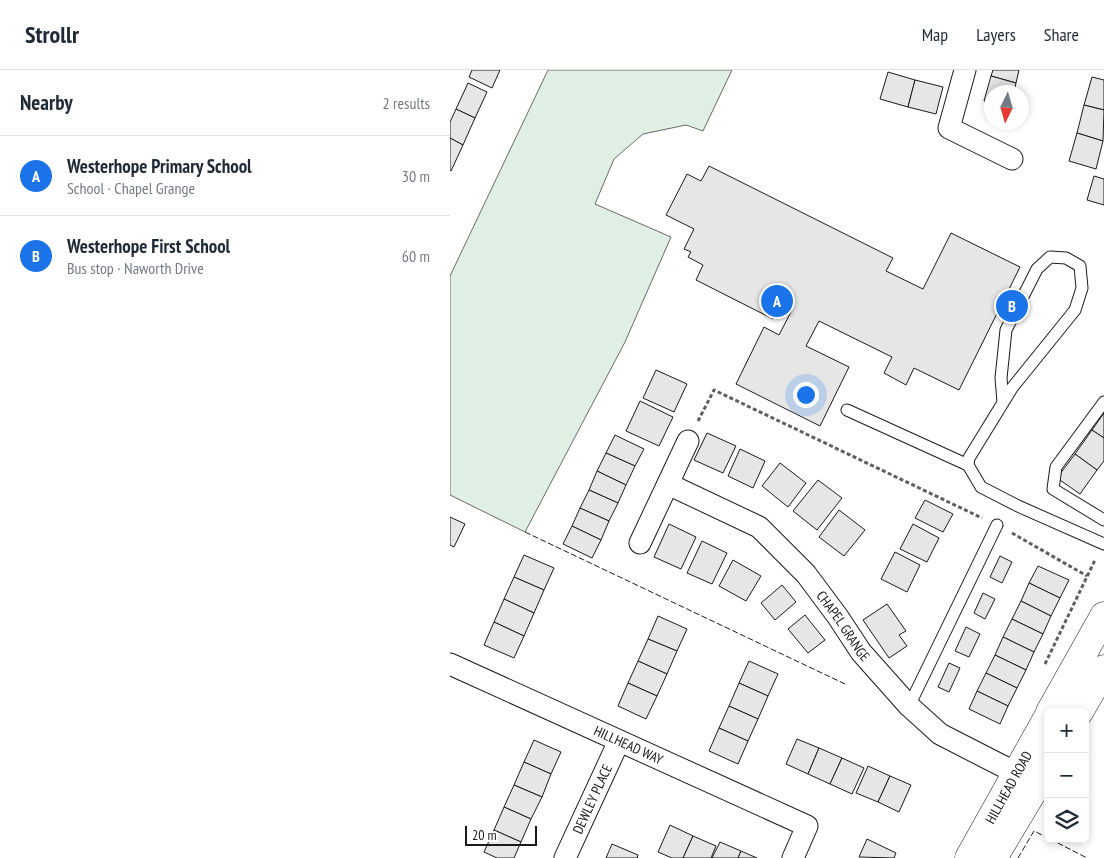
<!DOCTYPE html>
<meta charset="utf-8">
<style>
:root{--surface:#fff;--page:#f2f2f3;--text:#1f2937;--muted:#747a83;--line:#e0e1e3;--accent:#1a73e8}
body{margin:0;font-family:"PT Sans Narrow",sans-serif;background:var(--page);color:var(--text)}
.controls{position:absolute;right:15px;bottom:15px;display:grid;overflow:hidden;border-radius:8px;box-shadow:0 2px 8px #0003}
.controls button{width:45px;height:45px;display:grid;place-items:center;padding:0;border:0;border-bottom:1px solid var(--line);background:var(--surface);color:var(--text);font:25px sans-serif}
.compass{position:absolute;left:534px;top:15px;width:45px;height:45px;border-radius:50%;background:var(--surface);box-shadow:0 2px 8px #0003;rotate:185deg}
.scale{position:absolute;left:15px;bottom:12px;width:72px;box-sizing:border-box;padding-left:5px;border:2px solid #1a1a1a;border-top:0;font-size:14px;line-height:18px;white-space:nowrap;color:#1a1a1a;-webkit-text-stroke:4px #fff;paint-order:stroke}
.you{position:absolute;left:355px;top:324px;width:18px;height:18px;margin:-12px;border:4px solid #fff;border-radius:50%;background:#1a73e8;box-shadow:0 0 0 8px #1a73e833}
.badge{display:grid;place-items:center;width:32px;height:32px;border-radius:50%;background:var(--accent);color:#fff;font-size:16px;font-weight:700}
.pin{position:absolute;translate:-50% -50%;border:2px solid #fff;box-shadow:0 1px 5px #0006}
.list{margin:0;padding:0;list-style:none}
h2{display:flex;justify-content:space-between;align-items:center;height:65px;margin:0;padding:0 20px;font-size:21px}
h2 small{font-size:16px;font-weight:400;color:var(--muted)}
.list li{display:grid;grid-template-columns:32px 1fr auto;gap:15px;align-items:center;box-sizing:border-box;height:80px;padding:0 20px;border-top:1px solid var(--line)}
.list b{display:block;font-size:19px;white-space:nowrap}
.list p{margin:0;font-size:16px;white-space:nowrap;color:var(--muted)}
.list em{font-size:16px;font-style:normal;color:var(--muted)}
.icon{flex:none;width:28px;height:28px;fill:none;stroke:currentColor;stroke-width:2;stroke-linecap:round;stroke-linejoin:round}
.map{position:relative;flex:none;width:654px;height:788px;overflow:hidden}
header{display:flex;align-items:center;gap:30px;box-sizing:border-box;height:70px;padding:0 25px;background:var(--surface);border-bottom:1px solid var(--line)}
header strong{font-size:24px}
nav{display:flex;gap:28px;margin-inline-start:auto;font-size:18px}
main{display:flex}
aside{flex:1;background:var(--surface)}
.map>svg:first-child{display:block}
.green{fill:#e0efe3;stroke:#6a6a6a}
.building{fill:#e6e6e6;stroke:#1a1a1a}
.lines{fill:none;stroke-linecap:round;stroke-linejoin:round}
.lane-casing{stroke:#1a1a1a;stroke-width:13}
.street-casing{stroke:#1a1a1a;stroke-width:23}
.secondary-casing{stroke:#1a1a1a;stroke-width:29}
.path{stroke:#5f5f5f;stroke-width:3;stroke-dasharray:4 2.5;stroke-linecap:butt}
.lane{stroke:#fff;stroke-width:11}
.street{stroke:#fff;stroke-width:21}
.secondary{stroke:#fff;stroke-width:28}
.fence{stroke:#1a1a1a;stroke-width:1;stroke-dasharray:6 2.5;stroke-linecap:butt}
.labels{text-anchor:middle;stroke-width:4;stroke-linejoin:round;paint-order:stroke}
.street-label{font-size:14px;fill:#1a1a1a;stroke:#fff}
</style>
<header>
<strong>Strollr</strong>
<nav><a>Map</a><a>Layers</a><a>Share</a></nav>
</header>
<main>
<aside>
<h2>Nearby<small>2 results</small></h2>
<ul class="list">
<li><span class="badge">A</span><div><b>Westerhope Primary School</b><p>School · Chapel Grange</p></div><em>30 m</em></li>
<li><span class="badge">B</span><div><b>Westerhope First School</b><p>Bus stop · Naworth Drive</p></div><em>60 m</em></li>
</ul>
</aside>
<div class="map">
<svg width="654" height="788" viewBox="0 0 654 788">
<rect width="100%" height="100%" fill="#fff"/>
<polygon class="green" points="98,0 282,0 253,61 236,55 193,64 164,89 145,134 221,167 175,272 75,462 0,425 0,206"/>
<g class="building">
<polygon points="22,0 50,0 42,18 19,7"/>
<polygon points="543,0 569,0 566,13 541,6"/>
<polygon points="438,2 465,10 458,37 430,29"/>
<polygon points="541,6 566,13 564,22 542,22 542,33 534,31"/>
<polygon points="642,7 654,10 654,40 634,35"/>
<polygon points="465,10 493,17 486,44 458,37"/>
<polygon points="18,13 37,22 25,48 6,39"/>
<polygon points="634,35 654,40 653,71 627,63"/>
<polygon points="6,39 25,48 13,75 0,68 0,52"/>
<polygon points="627,63 653,71 646,99 619,91"/>
<polygon points="0,68 13,75 1,101 0,100"/>
<polygon points="259,96 443,188 436,201 473,219 501,163 570,197 509,320 464,298 456,315 434,303 442,287 369,251 356,276 399,297 370,356 286,314 314,257 329,265 343,238 331,232 323,249 246,210 253,195 238,187 241,182 234,179 244,159 216,145 237,104 251,111"/>
<polygon points="644,106 654,109 654,135 637,130"/>
<polygon points="206,300 237,314 224,342 193,328"/>
<polygon points="190,331 223,347 209,376 176,361"/>
<polygon points="654,343 654,368 642,360"/>
<polygon points="642,360 654,368 654,391 647,400 625,384"/>
<polygon points="257,363 286,376 273,403 244,390"/>
<polygon points="165,365 194,379 185,396 156,383"/>
<polygon points="290,379 315,391 303,418 278,406"/>
<polygon points="156,383 185,396 176,415 147,401"/>
<polygon points="625,384 647,400 630,424 607,408"/>
<polygon points="330,393 356,413 338,437 312,416"/>
<polygon points="147,401 176,415 168,433 139,420"/>
<polygon points="368,410 392,428 367,460 343,441"/>
<polygon points="139,420 168,433 159,451 130,438"/>
<polygon points="475,430 503,444 493,462 465,448"/>
<polygon points="130,438 159,451 151,470 122,456"/>
<polygon points="389,440 415,460 394,486 369,467"/>
<polygon points="0,447 15,454 4,477 0,475"/>
<polygon points="219,454 246,467 231,499 204,487"/>
<polygon points="463,454 489,468 477,492 450,479"/>
<polygon points="122,456 151,470 142,488 113,474"/>
<polygon points="252,471 277,483 262,514 237,503"/>
<polygon points="445,482 470,495 457,522 431,509"/>
<polygon points="74,485 104,498 94,520 64,507"/>
<polygon points="550,486 562,492 552,513 540,507"/>
<polygon points="283,490 311,506 296,531 269,516"/>
<polygon points="588,496 619,510 610,528 579,513"/>
<polygon points="64,507 94,520 84,543 54,529"/>
<polygon points="579,513 610,528 601,546 571,531"/>
<polygon points="332,515 346,532 325,550 311,533"/>
<polygon points="533,523 545,529 535,549 524,543"/>
<polygon points="54,529 84,543 74,566 44,552"/>
<polygon points="571,531 601,546 593,564 562,549"/>
<polygon points="437,534 456,561 449,565 457,576 439,588 413,550"/>
<polygon points="355,545 375,570 358,583 338,559"/>
<polygon points="208,546 237,559 227,581 198,569"/>
<polygon points="562,549 593,564 584,582 553,567"/>
<polygon points="44,552 74,566 64,588 34,575"/>
<polygon points="516,557 530,564 519,587 505,581"/>
<polygon points="553,567 584,582 576,600 545,585"/>
<polygon points="198,569 227,581 217,604 188,591"/>
<polygon points="545,585 576,600 567,618 536,603"/>
<polygon points="188,591 217,604 207,626 178,613"/>
<polygon points="299,591 328,604 318,626 289,613"/>
<polygon points="499,593 510,598 499,622 488,617"/>
<polygon points="536,603 567,618 558,636 527,621"/>
<polygon points="178,613 207,626 196,649 168,636"/>
<polygon points="289,613 318,626 308,649 279,636"/>
<polygon points="527,621 558,636 550,654 519,639"/>
<polygon points="279,636 308,649 298,671 269,658"/>
<polygon points="269,658 298,671 288,694 259,681"/>
<polygon points="347,669 369,678 358,704 336,694"/>
<polygon points="84,670 111,682 101,704 74,692"/>
<polygon points="369,678 392,688 380,714 358,704"/>
<polygon points="392,688 414,698 402,724 380,714"/>
<polygon points="74,692 101,704 92,727 64,715"/>
<polygon points="418,696 440,706 428,732 406,723"/>
<polygon points="440,706 461,715 449,742 428,732"/>
<polygon points="64,715 92,727 81,749 54,737"/>
<polygon points="54,737 81,749 71,772 44,760"/>
<polygon points="220,755 243,766 233,788 222,788 208,782"/>
<polygon points="44,760 71,772 64,788 47,788 34,782"/>
<polygon points="243,766 266,776 261,788 233,788"/>
<polygon points="417,769 446,783 444,788 409,787"/>
<polygon points="270,772 291,781 288,788 262,788"/>
<polygon points="162,774 188,785 187,788 156,788"/>
<polygon points="291,781 307,788 288,788"/>
</g>
<g class="lines">
<defs>
<g id="lane">
<polyline points="553,332 551,308 556,260 587,199 600,187 616,188 630,196 632,218 625,240 562,318 519,388 518,395 531,417 568,436 654,474"/>
<polyline points="654,332 606,397 603,419 654,450"/>
<polyline points="397,340 518,395"/>
<polyline points="459,636 547,455"/>
</g>
<g id="street">
<polyline points="515,0 499,58 562,89"/>
<path id="s1" d="M218,414L309,457L356,504L388,547L411,582L459,636L490,664L566,703H581"/>
<polyline points="190,473 238,371"/>
<path id="s2" d="M0,594L357,756L343,788"/>
<path id="s3" d="M115,788L169,671"/>
</g>
<g id="secondary">
<polyline points="600,642 654,546"/>
<polyline points="629,642 654,599"/>
<path id="s4" d="M519,788L598,647"/>
<polyline points="543,788 598,696"/>
</g>
</defs>
<use href="#lane" class="lane-casing"/>
<use href="#street" class="street-casing"/>
<use href="#secondary" class="secondary-casing"/>
<g class="path">
<polyline points="248,351 264,320 532,448"/>
<polyline points="562,463 637,506"/>
<polyline points="595,594 645,490"/>
</g>
<use href="#lane" class="lane"/>
<use href="#street" class="street"/>
<use href="#secondary" class="secondary"/>
<g class="fence">
<polyline points="75,462 395,614"/>
<polyline points="600,769 637,788"/>
<polyline points="568,788 584,761 598,768"/>
</g>
</g>
<g class="labels">
<g class="street-label">
<text dy="5" stroke="none"><textPath href="#s1" startOffset="231">CHAPEL GRANGE</textPath></text>
<text dy="5" stroke="none"><textPath href="#s2" startOffset="196">HILLHEAD WAY</textPath></text>
<text dy="5" stroke="none"><textPath href="#s4" startOffset="81">HILLHEAD ROAD</textPath></text>
<text dy="5" stroke="none"><textPath href="#s3" startOffset="65">DEWLEY PLACE</textPath></text>
</g>
</g>
</svg>
<div class="controls">
<button>+</button>
<button>−</button>
<button><svg class="icon" aria-label="layers" viewBox="0 0 24 24"><path d="M12 4l9 5-9 5-9-5zM3 14l9 5 9-5"/></svg></button>
</div>
<svg class="compass" viewBox="-18 -18 36 36"><path d="M0-13l5 13h-10z" fill="#e53935"/><path d="M0 13l5-13h-10z" fill="#747a83"/></svg>
<div class="scale">20 m</div>
<div class="you"></div>
<div class="pin badge" style="left:327px;top:231px">A</div>
<div class="pin badge" style="left:562px;top:236px">B</div>
</div>
</main>
